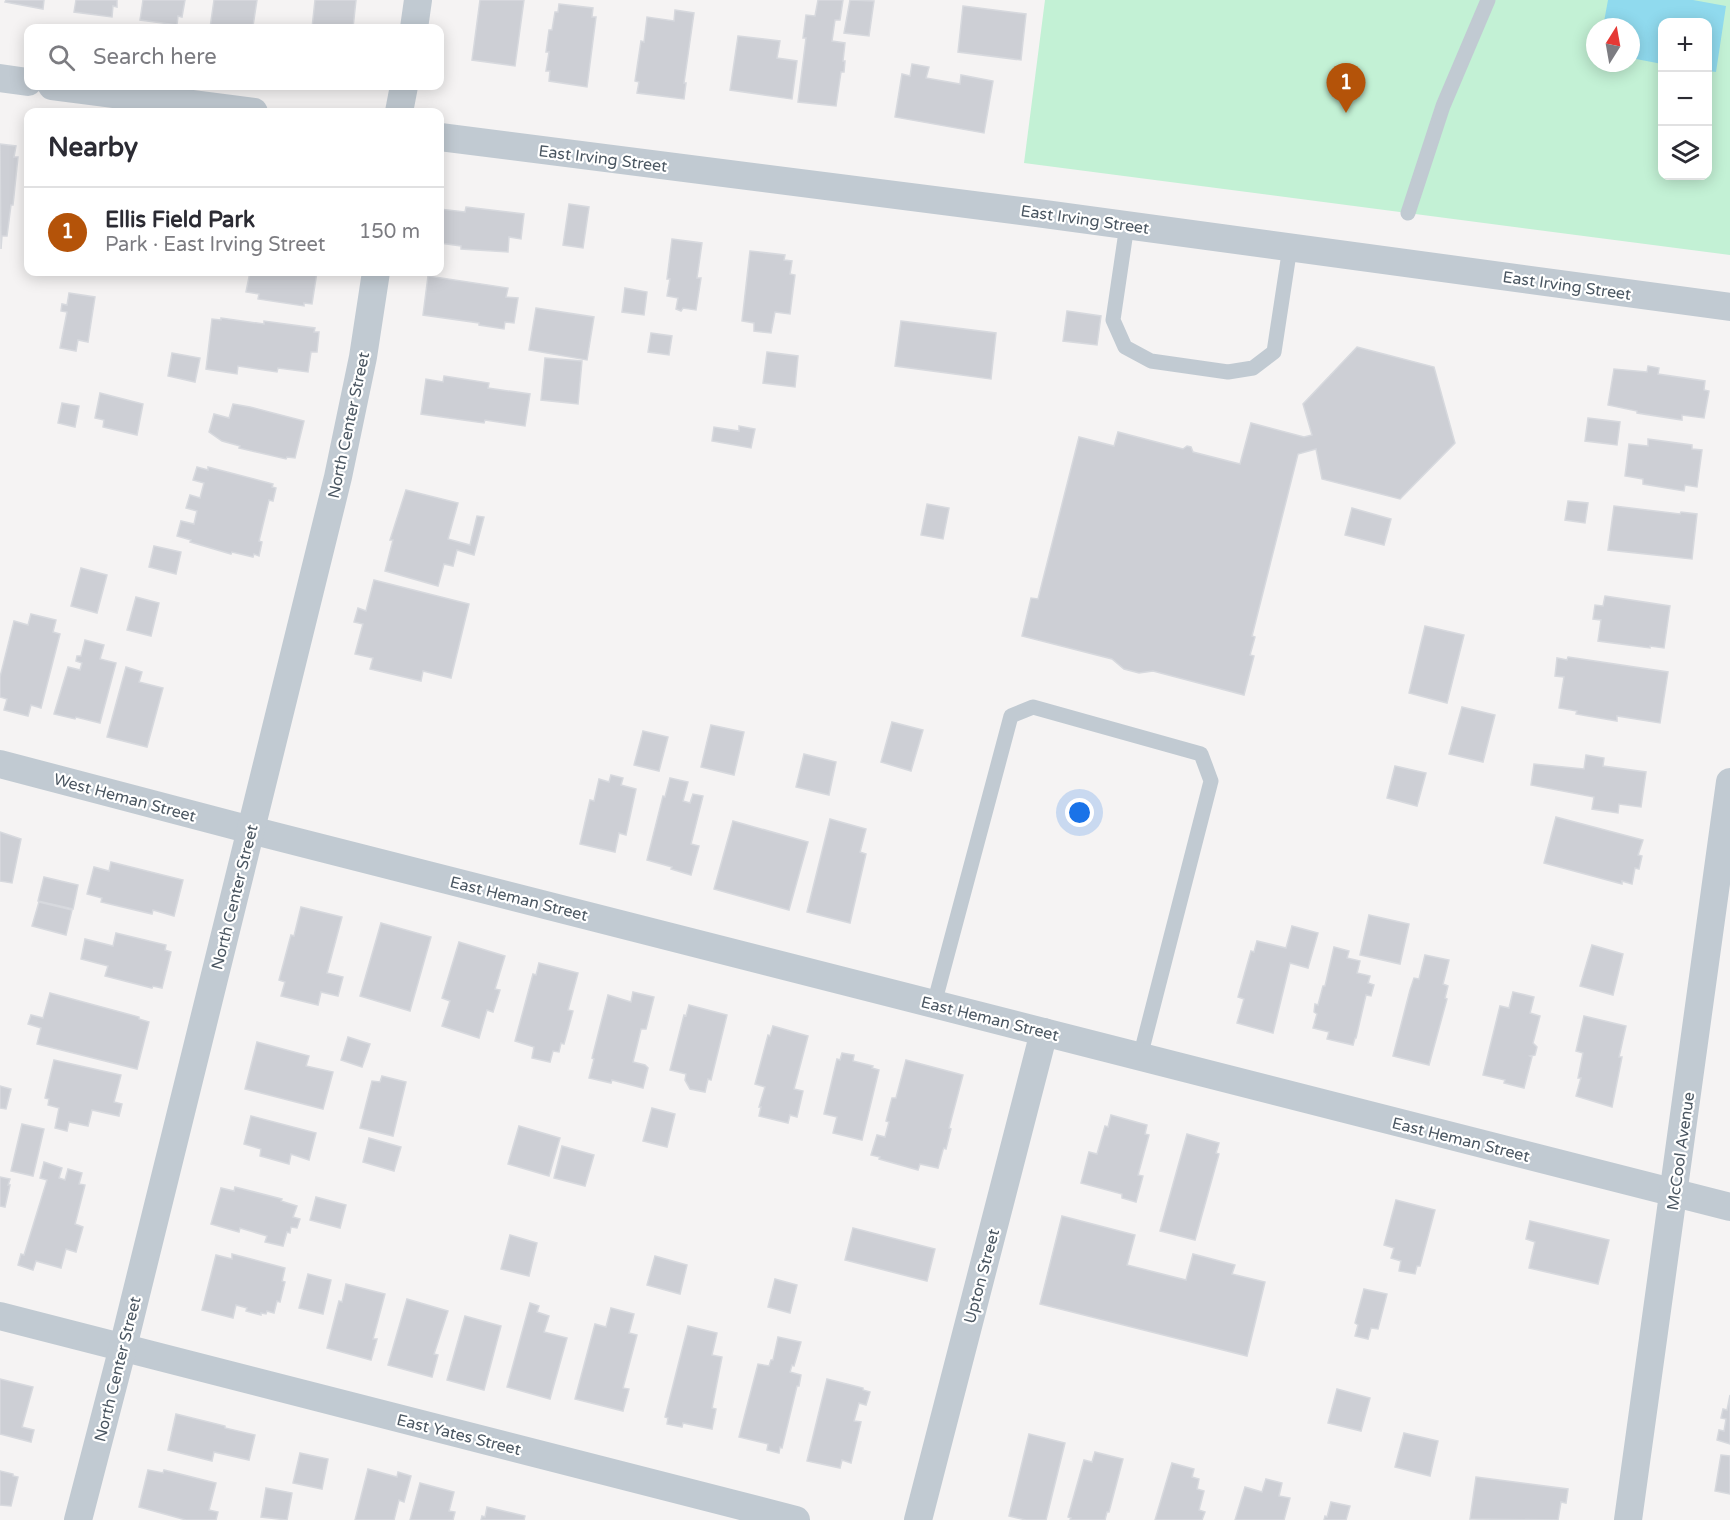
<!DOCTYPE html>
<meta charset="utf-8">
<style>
:root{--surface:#fff;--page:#f2f2f3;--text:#2b2b33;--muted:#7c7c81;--line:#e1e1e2;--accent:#b45309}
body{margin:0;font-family:"Varela Round",sans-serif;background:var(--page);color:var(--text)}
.controls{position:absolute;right:18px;top:18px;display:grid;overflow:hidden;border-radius:12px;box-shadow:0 3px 15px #0003}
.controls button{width:54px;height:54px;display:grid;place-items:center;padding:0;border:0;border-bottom:2px solid var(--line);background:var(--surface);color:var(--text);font:30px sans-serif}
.compass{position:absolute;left:1586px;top:18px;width:54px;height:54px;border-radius:50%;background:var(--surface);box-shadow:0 3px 15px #0003;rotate:11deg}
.you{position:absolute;left:1080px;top:813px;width:21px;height:21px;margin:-15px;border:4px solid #fff;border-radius:50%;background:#1a73e8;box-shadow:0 0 0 9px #1a73e833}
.badge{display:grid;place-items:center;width:39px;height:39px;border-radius:50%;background:var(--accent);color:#fff;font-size:20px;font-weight:700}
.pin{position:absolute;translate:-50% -50px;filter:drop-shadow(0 2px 3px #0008)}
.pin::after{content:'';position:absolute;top:32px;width:21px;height:18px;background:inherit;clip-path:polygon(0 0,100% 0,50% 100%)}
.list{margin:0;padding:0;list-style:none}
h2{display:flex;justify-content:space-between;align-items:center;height:78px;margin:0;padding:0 24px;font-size:26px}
h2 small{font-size:20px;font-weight:400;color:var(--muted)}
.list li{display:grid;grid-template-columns:39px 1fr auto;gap:18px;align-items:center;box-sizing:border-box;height:90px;padding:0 24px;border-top:2px solid var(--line)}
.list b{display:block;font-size:22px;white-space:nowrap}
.list p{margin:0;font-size:20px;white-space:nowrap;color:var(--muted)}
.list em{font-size:20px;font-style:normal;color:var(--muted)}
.icon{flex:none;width:33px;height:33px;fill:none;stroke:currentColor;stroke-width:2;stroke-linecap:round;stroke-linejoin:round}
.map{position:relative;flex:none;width:1730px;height:1520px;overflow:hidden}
.search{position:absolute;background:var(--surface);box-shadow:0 3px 15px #0003;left:24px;top:24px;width:420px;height:66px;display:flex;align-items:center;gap:15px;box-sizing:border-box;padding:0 21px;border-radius:12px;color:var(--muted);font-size:22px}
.panel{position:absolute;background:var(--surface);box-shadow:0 3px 15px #0003;left:24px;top:108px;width:420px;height:168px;border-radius:12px}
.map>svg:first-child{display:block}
.green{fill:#c3f1d5;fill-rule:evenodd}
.water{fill:#90daee}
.building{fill:#cdcfd5;stroke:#d7d9de;stroke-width:1.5}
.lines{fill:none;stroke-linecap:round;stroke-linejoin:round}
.service{stroke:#c1cad2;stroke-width:15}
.minor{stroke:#c1cad2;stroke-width:28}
.labels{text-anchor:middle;stroke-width:4.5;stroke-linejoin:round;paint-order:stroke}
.street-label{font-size:16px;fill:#4a5661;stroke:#fff}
</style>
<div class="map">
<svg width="1730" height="1520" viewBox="0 0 1730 1520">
<rect width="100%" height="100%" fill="#f5f3f3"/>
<path class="green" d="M1045,0H1730V255L1024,163ZM1662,22H1708V176H1662ZM1595,27H1631V63H1595Z"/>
<polygon class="water" points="1608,0 1693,0 1726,6 1716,72 1708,71 1708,22 1662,22 1662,64 1631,58 1631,27 1603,27"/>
<g class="building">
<polygon points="6,0 44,0 43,9 5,2"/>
<polygon points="76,0 117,0 117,7 113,6 112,17 74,12"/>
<polygon points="143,0 185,0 182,17 178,16 177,25 140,20"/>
<polygon points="214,0 257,0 253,26 249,25 249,28 210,28"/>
<polygon points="315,0 356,0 353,28 312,28"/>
<polygon points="480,0 524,0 515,66 472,60"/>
<polygon points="818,0 843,0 840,20 835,20 832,41 845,43 843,61 845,61 844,72 841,72 836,106 798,102 806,38 803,38 806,15 815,16"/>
<polygon points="850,0 874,1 869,36 844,33"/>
<polygon points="559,4 593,8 592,17 596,17 587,87 549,81 550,71 546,71 549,52 546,52 549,30 552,30 555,12 558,12"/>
<polygon points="963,6 1026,14 1021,60 958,52"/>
<polygon points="675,10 694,13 684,83 686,83 684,99 637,93 639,82 635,81 641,41 644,42 647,17 674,21"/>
<polygon points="738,36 780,41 777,58 797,61 792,99 730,90"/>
<polygon points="912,64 929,67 926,78 960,84 961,75 993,81 984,133 895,117 902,74 910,76"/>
<polygon points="0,144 16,146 14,157 18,157 13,205 11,205 7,236 2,236 1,249"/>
<polygon points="569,204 589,207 583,248 563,245"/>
<polygon points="466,207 524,214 521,239 509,237 508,252 461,249 461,246 440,243 440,209 465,212"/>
<polygon points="672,239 702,243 697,278 701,278 696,310 683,308 681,311 676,309 678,298 667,296 670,279 667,279"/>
<polygon points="750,251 785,255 784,260 792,261 790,274 795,275 790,314 775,312 771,333 754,331 754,323 742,321"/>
<polygon points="250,272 317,272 312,304 304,303 304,306 258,299 259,294 246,292"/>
<polygon points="428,276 508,288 506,297 518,298 514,323 505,322 504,329 479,325 479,323 423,315"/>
<polygon points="625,288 647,292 644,315 622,312"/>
<polygon points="69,293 95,297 88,342 78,340 76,351 60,348 67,312 61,311 62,304 67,305"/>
<polygon points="536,308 594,317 587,360 529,350"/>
<polygon points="1067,311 1101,316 1097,345 1063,341"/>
<polygon points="221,318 264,324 264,321 315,328 314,332 319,332 317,352 311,352 308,372 278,368 277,372 238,366 237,374 206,369 212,319 221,320"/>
<polygon points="901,321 996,333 991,379 895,366"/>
<polygon points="651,333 672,336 669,355 648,352"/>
<polygon points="1357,347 1434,367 1455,443 1400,499 1322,479 1316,449 1298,454 1252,636 1255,637 1250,655 1254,656 1244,695 1153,671 1139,673 1124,669 1112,659 1022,636 1031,598 1038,599 1079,437 1114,446 1118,432 1183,449 1187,446 1191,447 1193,452 1240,464 1251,423 1304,437 1312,435 1303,404"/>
<polygon points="767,352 798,356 795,387 763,383"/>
<polygon points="172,353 200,358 195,382 168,376"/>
<polygon points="545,358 582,361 578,404 541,400"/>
<polygon points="1648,366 1659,368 1658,374 1705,381 1704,390 1709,391 1704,418 1682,415 1682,420 1637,413 1637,411 1608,405 1614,369 1647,372"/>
<polygon points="444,376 489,383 488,388 530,394 525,426 485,420 484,423 421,414 426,379 443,382"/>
<polygon points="100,393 143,404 137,435 103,427 104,420 95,418"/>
<polygon points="62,403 79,406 75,427 58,423"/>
<polygon points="233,404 250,407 304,421 295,458 287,457 286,459 239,448 240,446 222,441 209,432 214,414 229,418"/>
<polygon points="1588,418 1620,422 1617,445 1585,441"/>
<polygon points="739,426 755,429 751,448 712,441 714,427 739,431"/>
<polygon points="1648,439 1692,445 1692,449 1702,450 1697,487 1685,485 1684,491 1643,484 1643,479 1625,476 1629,444 1648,446"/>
<polygon points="197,467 208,470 208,467 273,484 272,487 276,488 273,501 269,500 259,541 262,542 259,556 254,554 253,557 232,552 231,554 190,542 191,540 177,536 181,521 194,524 197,511 186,508 190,495 200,498 204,483 193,480"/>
<polygon points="406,490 458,503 448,539 470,545 477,516 484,517 474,555 457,550 453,566 444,564 438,586 385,571 393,540 390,540"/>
<polygon points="1568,501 1588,503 1585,523 1565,520"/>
<polygon points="927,504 949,508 943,539 921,535"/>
<polygon points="1614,506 1680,514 1681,512 1697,514 1692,559 1608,550"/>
<polygon points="1352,508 1391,519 1384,545 1345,535"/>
<polygon points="154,546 181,552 176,574 149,567"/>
<polygon points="81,568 107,575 97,613 71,606"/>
<polygon points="374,580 469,604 451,678 423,671 421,681 370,669 373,658 355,654 363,624 354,622 358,608 366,611"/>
<polygon points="1605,596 1670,606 1664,648 1650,646 1650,648 1598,641 1601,620 1593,619 1595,605 1603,606"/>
<polygon points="136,597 159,603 151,636 127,630"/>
<polygon points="31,614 56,620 53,632 60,634 41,708 31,705 28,716 4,710 7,699 0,697 0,677 14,621 28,625"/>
<polygon points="1425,626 1464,635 1447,703 1409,693"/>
<polygon points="85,640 104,645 100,659 116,663 100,723 76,717 75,719 54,714 68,667 80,670 82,663 76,661 77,656 81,656"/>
<polygon points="1568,657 1668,672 1660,723 1617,716 1617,721 1576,714 1577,711 1559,708 1564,677 1555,676 1557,658 1567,660"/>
<polygon points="126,667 142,672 139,682 163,688 147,747 107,737"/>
<polygon points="1462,707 1495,715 1483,762 1449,754"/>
<polygon points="892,722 923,730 911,771 881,762"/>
<polygon points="711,725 744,732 734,775 701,767"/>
<polygon points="643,731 668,737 659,771 634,765"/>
<polygon points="804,754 836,762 829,795 796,787"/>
<polygon points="1586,755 1604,758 1603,766 1646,772 1641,807 1619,804 1618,813 1592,809 1594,797 1531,785 1534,764 1584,769"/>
<polygon points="1395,766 1426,773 1417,806 1387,798"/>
<polygon points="611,775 623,778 621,785 636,789 626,835 619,833 615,852 580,844 590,800 594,801 599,779 609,782"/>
<polygon points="670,778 688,782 683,801 690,803 693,794 703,796 691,844 699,846 691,875 671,869 672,867 647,860 663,796 665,797"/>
<polygon points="1556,817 1643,840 1638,855 1642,856 1639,869 1635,868 1632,884 1622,881 1622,884 1544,863"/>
<polygon points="830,819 866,829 860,852 866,854 850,923 807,912"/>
<polygon points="733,821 808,842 789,910 714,889"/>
<polygon points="0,832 21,839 12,883 0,881"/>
<polygon points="111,862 183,880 174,916 153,910 152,914 101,902 102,898 87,894 94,867 109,871"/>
<polygon points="44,877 78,885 73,909 38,901"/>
<polygon points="39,902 72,910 66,935 32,926"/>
<polygon points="301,907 342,917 327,973 343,977 338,996 321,992 318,1005 281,996 285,982 279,980 291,935 294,936"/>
<polygon points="1369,915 1409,924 1400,964 1360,955"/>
<polygon points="381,923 431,937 410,1011 360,996"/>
<polygon points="1292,926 1318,933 1308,968 1290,963 1273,1033 1237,1023 1244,999 1238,997 1251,951 1254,952 1257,941 1286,948"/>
<polygon points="116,933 166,945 165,950 171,952 162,988 153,986 152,988 105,976 108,966 81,959 85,939 113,946"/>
<polygon points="459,942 505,956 495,989 500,990 493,1012 487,1010 479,1038 442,1026 450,1001 442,998"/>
<polygon points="1592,945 1623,954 1613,995 1580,986"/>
<polygon points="1334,947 1349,951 1347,958 1360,961 1357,973 1370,976 1368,983 1374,985 1371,996 1366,995 1356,1038 1355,1038 1353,1045 1327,1039 1329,1032 1313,1028 1317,1014 1314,1012 1315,1004 1318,1005 1323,986 1325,986"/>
<polygon points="1425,955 1449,960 1443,984 1448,986 1445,998 1447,999 1429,1065 1393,1056 1410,990 1414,978 1419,979"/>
<polygon points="539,963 578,973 568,1010 573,1011 564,1044 561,1043 559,1052 553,1051 550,1062 532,1058 534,1047 515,1041 533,974 536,975"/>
<polygon points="633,992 654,997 646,1029 641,1029 633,1062 645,1065 648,1068 643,1088 612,1080 611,1083 589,1078 594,1059 592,1058 608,995 631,1002"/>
<polygon points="1513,992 1534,997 1530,1013 1540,1016 1533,1043 1537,1047 1535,1055 1530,1056 1532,1057 1524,1088 1504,1083 1505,1080 1483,1075 1500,1006 1509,1008"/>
<polygon points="50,993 139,1017 139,1019 149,1022 137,1069 37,1044 41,1028 28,1024 31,1015 43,1018"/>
<polygon points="689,1005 727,1015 711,1080 708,1079 705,1092 690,1089 685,1080 686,1074 670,1070 684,1015 686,1016"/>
<polygon points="1584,1016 1626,1026 1619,1057 1622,1057 1612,1107 1576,1096 1581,1078 1578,1078 1583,1053 1576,1051"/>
<polygon points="773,1026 808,1036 794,1089 803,1091 797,1117 790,1115 788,1123 759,1116 761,1107 759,1107 765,1087 755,1084 768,1035 770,1036"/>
<polygon points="348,1037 370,1044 362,1067 341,1060"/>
<polygon points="257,1042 309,1056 306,1066 333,1072 323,1109 245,1089"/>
<polygon points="842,1053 854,1055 853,1061 873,1066 872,1068 879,1070 862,1140 833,1133 837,1117 824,1114 837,1059 840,1060"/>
<polygon points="54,1060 121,1075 114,1102 122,1104 119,1116 92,1110 88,1126 69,1122 67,1131 55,1128 59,1108 48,1105 49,1099 45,1098"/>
<polygon points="906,1060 963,1075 949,1128 951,1129 946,1149 944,1148 943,1150 938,1168 920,1164 918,1170 879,1159 880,1157 871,1155 877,1135 885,1137 889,1122 886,1121 892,1098 896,1098"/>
<polygon points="382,1076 406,1082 393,1136 360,1128 372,1081 380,1082"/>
<polygon points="0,1086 11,1089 6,1109 0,1108"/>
<polygon points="652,1108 675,1114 667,1147 643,1141"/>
<polygon points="1111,1115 1147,1125 1145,1134 1149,1135 1138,1175 1143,1176 1136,1202 1122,1198 1122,1194 1081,1183 1089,1152 1097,1154 1105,1126 1108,1127"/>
<polygon points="251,1116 316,1133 309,1160 291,1154 289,1164 260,1156 261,1149 244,1144"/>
<polygon points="22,1124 44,1129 33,1176 11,1171"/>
<polygon points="519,1126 560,1138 549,1176 508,1164"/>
<polygon points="1187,1134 1219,1143 1216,1153 1219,1154 1195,1240 1160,1231"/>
<polygon points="369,1138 401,1147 394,1171 363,1162"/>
<polygon points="562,1146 594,1155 585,1186 554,1178"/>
<polygon points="44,1162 62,1168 59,1178 65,1180 68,1169 82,1173 79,1184 85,1185 75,1224 83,1227 76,1252 66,1249 61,1268 36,1261 33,1270 18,1265 21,1254 24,1255 47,1180 40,1178"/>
<polygon points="0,1177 10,1179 8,1185 10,1185 5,1207 0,1206"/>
<polygon points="235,1187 282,1199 281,1201 297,1206 293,1217 300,1219 297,1228 291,1227 290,1233 287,1232 283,1246 265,1242 267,1236 240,1228 239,1232 211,1224 221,1188 234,1191"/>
<polygon points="316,1197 346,1205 340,1228 310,1220"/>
<polygon points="1396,1200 1435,1210 1420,1266 1417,1266 1415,1274 1399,1271 1401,1261 1391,1258 1394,1248 1384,1245"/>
<polygon points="1062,1216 1135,1235 1127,1265 1186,1280 1193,1254 1235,1265 1232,1274 1265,1282 1247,1356 1040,1304"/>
<polygon points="1530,1221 1609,1240 1598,1284 1529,1268 1535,1242 1526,1239"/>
<polygon points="853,1228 935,1249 927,1281 845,1260"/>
<polygon points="510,1235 537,1243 529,1276 501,1269"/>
<polygon points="232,1254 285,1268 282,1281 285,1282 280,1302 277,1301 274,1313 267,1311 266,1314 261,1313 261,1315 246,1311 247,1308 236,1305 233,1318 202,1310 216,1255 232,1259"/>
<polygon points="655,1256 687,1265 680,1294 647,1285"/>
<polygon points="308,1274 331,1280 323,1314 299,1308"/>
<polygon points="775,1279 797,1285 790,1313 768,1307"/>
<polygon points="346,1284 385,1294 373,1339 377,1339 371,1360 327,1348 339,1301 342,1302"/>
<polygon points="1364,1289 1387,1294 1378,1329 1371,1328 1368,1339 1355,1336 1358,1325 1355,1323"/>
<polygon points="407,1299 448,1311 434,1354 438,1355 432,1377 388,1365"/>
<polygon points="530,1303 539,1306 537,1312 549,1316 544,1332 567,1338 550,1399 507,1387"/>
<polygon points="611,1308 634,1314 629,1333 637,1335 623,1388 629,1389 623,1411 575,1399 595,1324 606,1327"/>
<polygon points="465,1316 501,1326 484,1390 447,1380"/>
<polygon points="688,1326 717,1333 712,1355 722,1357 712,1408 716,1409 712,1429 683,1423 682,1427 667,1424 668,1418 665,1417"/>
<polygon points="778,1337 801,1342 794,1366 792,1365 790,1372 801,1375 799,1386 797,1386 782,1448 780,1447 779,1453 767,1450 768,1444 739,1437 758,1364 769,1366 771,1360 773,1360"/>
<polygon points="0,1379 33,1387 22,1427 34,1430 31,1442 0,1434"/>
<polygon points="827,1379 863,1388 863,1390 870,1392 866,1405 859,1403 854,1421 861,1422 851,1463 842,1460 840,1468 807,1461"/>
<polygon points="1337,1389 1370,1398 1361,1431 1328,1423"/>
<polygon points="1730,1395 1730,1444 1717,1440 1719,1430 1724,1431 1726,1419 1721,1418 1723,1409 1727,1410"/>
<polygon points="176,1414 225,1426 225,1428 255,1435 249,1460 214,1452 212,1461 168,1450"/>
<polygon points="1404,1433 1438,1441 1430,1476 1395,1467"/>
<polygon points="1029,1434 1065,1443 1046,1520 1026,1520 1009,1516"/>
<polygon points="1095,1452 1123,1459 1109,1512 1107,1512 1105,1520 1070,1520 1071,1518 1068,1517 1084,1460 1092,1462"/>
<polygon points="300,1453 328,1459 322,1489 293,1483"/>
<polygon points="1721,1455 1730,1456 1730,1494 1715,1491"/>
<polygon points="1172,1463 1194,1469 1192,1477 1199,1479 1197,1489 1204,1491 1199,1510 1205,1512 1202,1520 1155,1520"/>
<polygon points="368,1469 397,1477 398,1472 411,1476 404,1502 399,1500 394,1520 355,1520"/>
<polygon points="148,1470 163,1473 164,1470 216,1483 209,1510 218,1512 216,1520 186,1520 139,1507"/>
<polygon points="0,1471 13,1474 13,1476 18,1477 11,1506 0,1505"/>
<polygon points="1476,1477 1568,1489 1566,1503 1561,1502 1558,1520 1470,1519"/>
<polygon points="1266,1479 1282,1483 1279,1496 1290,1498 1284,1520 1235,1520 1245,1487 1262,1492"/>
<polygon points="420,1483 454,1492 449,1511 455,1512 453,1520 410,1520"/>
<polygon points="266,1488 292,1493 287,1520 261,1517"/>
<polygon points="1331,1502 1350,1506 1346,1520 1324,1520 1325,1516 1327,1517"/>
<polygon points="487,1507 525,1516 524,1520 481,1520 482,1516 485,1517"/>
</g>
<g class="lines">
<g class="service">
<polyline points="1408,213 1443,106 1488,0"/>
<polyline points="1127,225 1113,320 1125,347 1151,361 1228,372 1253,368 1274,352 1290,247"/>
<polyline points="934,1004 1011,716 1033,707 1201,754 1211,781 1140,1057"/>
</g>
<g class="minor">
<polyline points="414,28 418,0"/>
<polyline points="0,78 28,82"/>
<polyline points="52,86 254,112"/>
<polyline points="399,112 404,86"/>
<polyline points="440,137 1037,213 1730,307"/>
<polyline points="0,764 251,830 1730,1207"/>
<polyline points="0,1316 796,1520"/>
<polyline points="78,1520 123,1347 338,477 363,357 376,272"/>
<polyline points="918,1520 1044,1032"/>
<polyline points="1628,1520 1730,782"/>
</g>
</g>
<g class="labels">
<g class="street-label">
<text transform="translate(603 158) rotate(7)" y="6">East Irving Street</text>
<text transform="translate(1085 219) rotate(8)" y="6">East Irving Street</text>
<text transform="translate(1567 285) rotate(8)" y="6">East Irving Street</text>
<text transform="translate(348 425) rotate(-78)" y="6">North Center Street</text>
<text transform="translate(125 797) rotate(15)" y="6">West Heman Street</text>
<text transform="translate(234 897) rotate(-76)" y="6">North Center Street</text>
<text transform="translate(519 898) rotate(14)" y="6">East Heman Street</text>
<text transform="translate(990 1018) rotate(14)" y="6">East Heman Street</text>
<text transform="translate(1461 1139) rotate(14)" y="6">East Heman Street</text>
<text transform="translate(1680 1151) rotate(-82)" y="6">McCool Avenue</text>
<text transform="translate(981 1276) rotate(-75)" y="6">Upton Street</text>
<text transform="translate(117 1369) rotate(-76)" y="6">North Center Street</text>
<text transform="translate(459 1434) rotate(14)" y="6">East Yates Street</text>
</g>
</g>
</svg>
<div class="controls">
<button>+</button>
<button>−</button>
<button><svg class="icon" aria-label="layers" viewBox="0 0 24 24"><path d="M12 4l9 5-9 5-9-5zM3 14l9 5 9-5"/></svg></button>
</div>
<svg class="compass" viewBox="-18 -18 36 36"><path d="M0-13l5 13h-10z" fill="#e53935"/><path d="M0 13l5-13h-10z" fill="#7c7c81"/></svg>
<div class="you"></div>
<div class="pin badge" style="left:1346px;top:113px">1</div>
<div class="search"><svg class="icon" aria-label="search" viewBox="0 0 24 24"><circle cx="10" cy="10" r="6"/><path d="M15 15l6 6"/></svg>Search here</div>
<section class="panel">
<h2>Nearby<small></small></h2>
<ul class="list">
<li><span class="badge">1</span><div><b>Ellis Field Park</b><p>Park · East Irving Street</p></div><em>150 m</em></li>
</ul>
</section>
</div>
